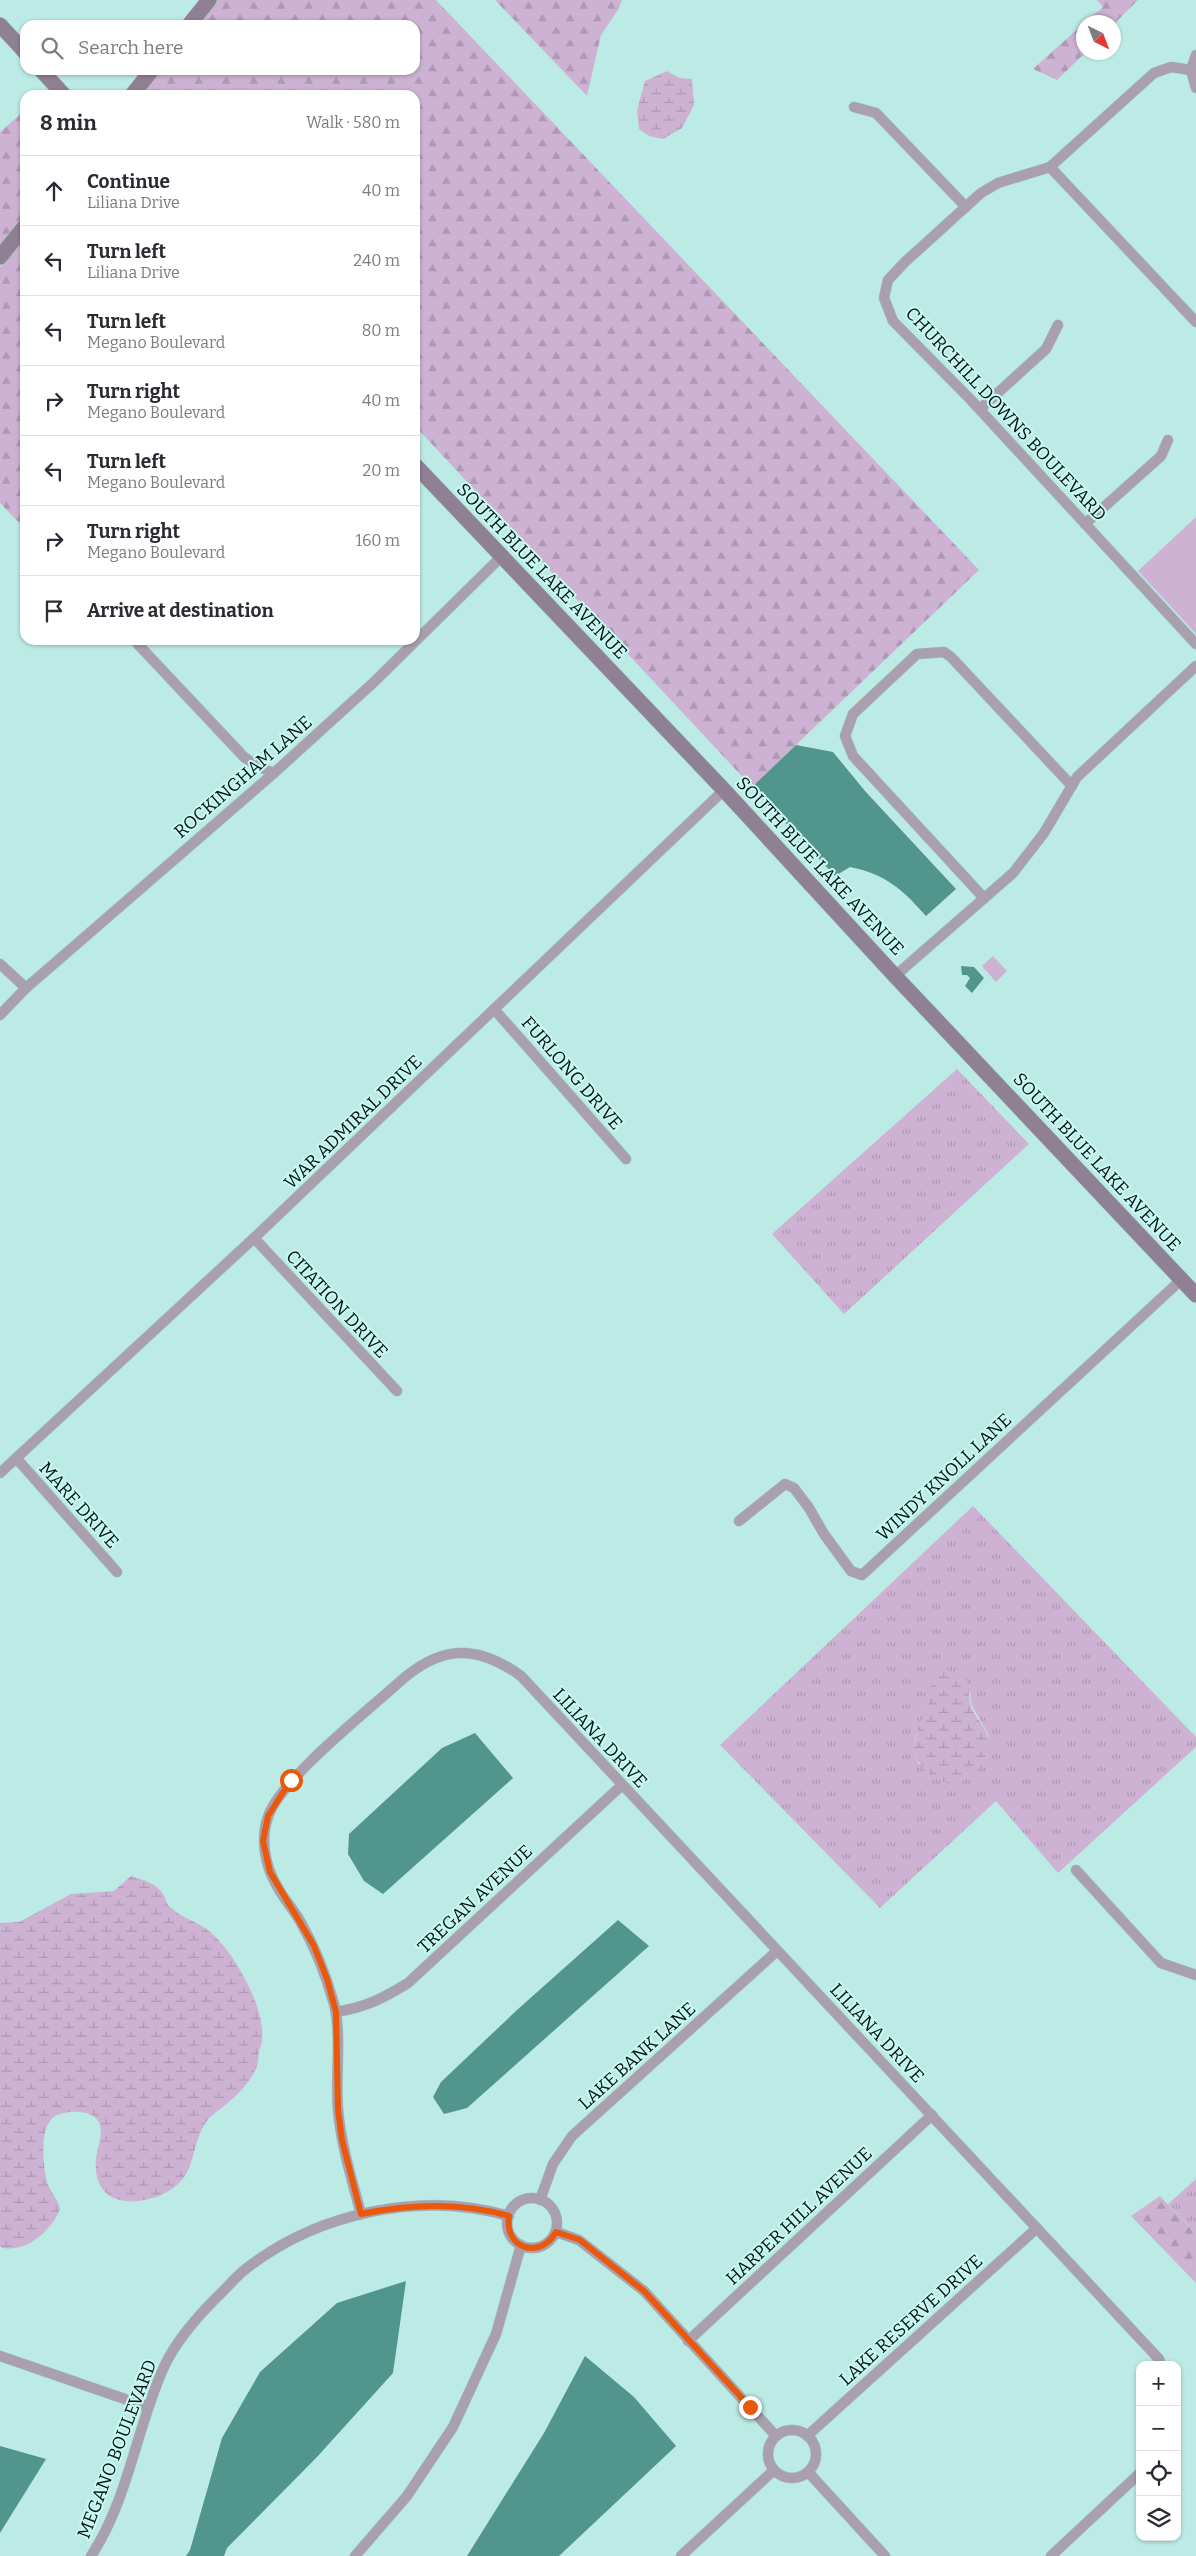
<!DOCTYPE html>
<meta charset="utf-8">
<style>
:root{--surface:#fff;--page:#f2f2f3;--text:#2b2b33;--muted:#7c7c81;--line:#e1e1e2}
body{margin:0;font-family:Bitter,serif;background:var(--page);color:var(--text)}
.controls{position:absolute;right:15px;bottom:15px;display:grid;overflow:hidden;border-radius:10px;box-shadow:0 1px 4px #0004}
.controls button{width:45px;height:45px;display:grid;place-items:center;padding:0;border:0;border-bottom:1px solid var(--line);background:var(--surface);color:var(--text);font:25px sans-serif}
.compass{position:absolute;left:1076px;top:15px;width:45px;height:45px;border-radius:50%;background:var(--surface);box-shadow:0 1px 4px #0004;rotate:138deg}
.stop{position:absolute;width:15px;height:15px;margin:-11px;border:4px solid #ea580c;border-radius:50%;background:#fff}
.stop.end{background:#ea580c;border-color:#fff;box-shadow:0 1px 5px #0008}
.list{margin:0;padding:0;list-style:none}
h2{display:flex;justify-content:space-between;align-items:center;height:65px;margin:0;padding:0 20px;font-size:21px}
h2 small{font-size:16px;font-weight:400;color:var(--muted)}
.list li{display:grid;grid-template-columns:32px 1fr auto;gap:15px;align-items:center;box-sizing:border-box;height:70px;padding:0 20px;border-top:1px solid var(--line)}
.list b{display:block;font-size:19px;white-space:nowrap}
.list p{margin:0;font-size:16px;white-space:nowrap;color:var(--muted)}
.list em{font-size:16px;font-style:normal;color:var(--muted)}
.icon{flex:none;width:28px;height:28px;fill:none;stroke:currentColor;stroke-width:2;stroke-linecap:round;stroke-linejoin:round}
.map{position:relative;flex:none;width:1196px;height:2556px;overflow:hidden}
.search{position:absolute;background:var(--surface);box-shadow:0 1px 4px #0004;left:20px;top:20px;width:400px;height:55px;display:flex;align-items:center;gap:12px;box-sizing:border-box;padding:0 18px;border-radius:15px;color:var(--muted);font-size:19px}
.panel{position:absolute;background:var(--surface);box-shadow:0 1px 4px #0004;left:20px;top:90px;width:400px;height:555px;border-radius:15px}
.map>svg:first-child{display:block}
.grass{fill:url(#grass-tufts);fill-rule:evenodd}
.forest{fill:url(#forest-firs)}
.wetland{fill:url(#wetland-marsh)}
.park{fill:#cdb2d3}
.water{fill:#51958d}
.lines{fill:none;stroke-linecap:round;stroke-linejoin:round}
.street-casing{stroke:#9ec8c3;stroke-width:11}
.secondary-casing{stroke:#9ec8c3;stroke-width:16}
.street{stroke:#aaa0ad;stroke-width:10}
.secondary{stroke:#908093;stroke-width:15}
.route{stroke:#ea580c;stroke-width:6}
.labels{text-anchor:middle;stroke-width:4;stroke-linejoin:round;paint-order:stroke}
.street-label{font-size:18px;fill:#031311;stroke:#c9f9f2}
</style>
<div class="map">
<svg width="1196" height="2556" viewBox="0 0 1196 2556">
<defs>
<pattern id="grass-tufts" width="24" height="20" patternUnits="userSpaceOnUse" patternTransform="scale(1.25)"><rect width="24" height="20" fill="#cdb2d3"/><path d="M3 7l-1-3M5 7V3M7 7l1-3M15 17l-1-3M17 17v-4M19 17l1-3" fill="none" stroke="#ae98b4"/></pattern>
<pattern id="forest-firs" width="22" height="20" patternUnits="userSpaceOnUse" patternTransform="scale(1.25)"><rect width="22" height="20" fill="#cdb2d3"/><path d="M5 1l3.5 6h-7zM16 11l3.5 6h-7z" fill="#ae98b4"/></pattern>
<pattern id="wetland-marsh" width="20" height="14" patternUnits="userSpaceOnUse" patternTransform="scale(1.25)"><rect width="20" height="14" fill="#cdb2d3"/><path d="M1 5h8M5 5V1M11 12h8M15 12V8" fill="none" stroke="#ae98b4"/></pattern>
</defs>
<rect width="100%" height="100%" fill="#bcebe5"/>
<g class="grass">
<polygon points="957,1069 1029,1144 844,1314 772,1234"/>
<path d="M973,1506L1196,1737V1747L1058,1873L996,1801L880,1908L720,1745ZM970,1692L971,1704L988,1734L986,1758L919,1764C907,1740 922,1725 929,1702Z"/>
<polygon points="1196,2179 1196,2234 1168,2204"/>
</g>
<g class="forest">
<polygon points="217,0 436,0 979,570 752,787 415,426 415,95 140,95 160,70 415,70 415,25 197,25"/>
<polygon points="495,0 622,0 618,10 601,35 587,96"/>
<polygon points="1097,0 1138,0 1114,24 1085,22 1103,7"/>
<polygon points="1083,24 1085,53 1057,80 1033,69"/>
<polygon points="25,110 25,216 0,247 0,132"/>
<polygon points="25,236 25,529 0,503 0,267"/>
<polygon points="1160,2196 1196,2234 1196,2283 1131,2216"/>
</g>
<g class="wetland">
<polygon points="667,71 679,78 692,79 694,105 682,128 663,139 649,136 639,129 637,110 645,81"/>
<path d="M950,1670L966,1680C969,1688 969,1695 970,1703C974,1719 990,1728 988,1744C987,1758 983,1765 973,1774C948,1795 924,1775 913,1751L918,1728L929,1702L932,1681L940,1672Z"/>
<path d="M131,1876C143,1880 156,1883 163,1894C166,1898 166,1904 170,1907C181,1918 197,1921 209,1931C233,1950 266,2008 262,2040C262,2044 260,2047 259,2051C258,2056 259,2061 257,2066C250,2083 238,2095 224,2106C218,2111 209,2116 205,2124C188,2151 199,2178 161,2195C128,2209 92,2202 96,2159C97,2148 103,2137 100,2125C96,2109 69,2110 57,2115C38,2124 43,2165 47,2182C50,2192 58,2199 60,2209C52,2230 25,2255 0,2247V1923L19,1922L71,1894L114,1891Z"/>
</g>
<g class="park">
<polygon points="1196,517 1196,634 1138,571"/>
<polygon points="993,956 1007,971 996,982 982,966"/>
</g>
<g class="water">
<path d="M796,745L833,752L865,791L956,889L926,916C903,890 886,874 850,867L835,876L752,787Z"/>
<polygon points="961,966 974,967 984,978 972,993 965,986 970,978 967,975 962,975"/>
<polygon points="475,1733 513,1778 383,1894 364,1881 348,1854 349,1834 442,1748"/>
<polygon points="618,1920 649,1946 467,2108 444,2114 433,2097 441,2082 517,2010"/>
<polygon points="406,2281 393,2373 317,2457 227,2548 224,2556 186,2556 190,2550 222,2438 260,2372 337,2303"/>
<polygon points="585,2356 634,2397 676,2446 559,2556 467,2556 544,2433"/>
<polygon points="0,2446 46,2459 0,2533"/>
</g>
<g class="lines">
<defs>
<g id="street">
<polyline points="1196,55 1191,70 1196,88"/>
<polyline points="1191,70 1171,67 1154,73 1050,167 998,183 981,193 905,262 888,280 884,298 893,321 970,399 1196,644"/>
<polyline points="854,107 876,113 966,207"/>
<polyline points="1050,167 1196,322"/>
<polyline points="980,409 1046,349 1058,325"/>
<polyline points="1085,524 1161,456 1168,440"/>
<polyline points="134,640 244,757 257,766 274,773"/>
<polyline points="984,898 853,756 845,736 853,714 917,654 944,652 951,657 1072,786"/>
<polyline points="0,964 26,988"/>
<polyline points="895,976 1013,873 1044,833 1077,777 1196,666"/>
<polyline points="494,1009 626,1159"/>
<polyline points="0,1015 26,988 274,773 373,683 502,556"/>
<polyline points="254,1238 397,1391"/>
<polyline points="17,1459 117,1572"/>
<polyline points="0,1473 254,1238 724,790"/>
<polyline points="739,1521 785,1484 794,1488 809,1508 824,1534 851,1571 862,1575 1182,1279"/>
<polyline points="1076,1870 1161,1963 1196,1975"/>
<path d="M336,2012C366,2007 382,1999 408,1983L622,1785"/>
<circle cx="532" cy="2223" r="25"/>
<polyline points="540,2200 553,2164 572,2136 777,1951"/>
<path d="M361,2214C352,2180 341,2145 338,2110C335,2077 342,2036 334,2004C326,1975 315,1947 300,1921C293,1909 283,1898 277,1886C265,1866 260,1839 268,1817C279,1781 365,1713 396,1685C438,1646 474,1642 521,1676L1159,2359L1161,2365"/>
<polyline points="556,2232 579,2240 644,2291 776,2436"/>
<polyline points="688,2341 932,2115"/>
<polyline points="0,2356 148,2407"/>
<circle cx="792" cy="2454" r="24"/>
<polyline points="807,2436 1037,2228"/>
<polyline points="808,2472 885,2556"/>
<path d="M91,2556C128,2500 136,2430 163,2369C175,2342 196,2318 217,2297C227,2288 236,2276 247,2268C318,2213 422,2190 509,2216"/>
<polyline points="355,2556 407,2496 453,2427 496,2334 521,2245"/>
<polyline points="681,2556 774,2470"/>
<polyline points="1051,2556 1140,2473"/>
</g>
<g id="secondary">
<polyline points="0,25 25,52"/>
<polyline points="189,25 209,0"/>
<polyline points="41,70 64,95"/>
<polyline points="132,95 152,70"/>
<polyline points="0,257 25,226"/>
<polyline points="415,465 724,790 895,976 1196,1295"/>
</g>
</defs>
<use href="#street" class="street-casing"/>
<use href="#secondary" class="secondary-casing"/>
<use href="#street" class="street"/>
<use href="#secondary" class="secondary"/>
</g>
<g class="lines">
<path class="route" d="M291,1780L268,1816L263,1841L270,1872L314,1946L327,1979L336,2012L338,2110L342,2140L361,2214C410,2204 461,2202 509,2216C504,2249 540,2260 556,2232L580,2240L644,2291L750,2407"/>
</g>
<g class="labels">
<g class="street-label">
<text transform="translate(1006 414) rotate(47)" y="6">CHURCHILL DOWNS BOULEVARD</text>
<text transform="translate(542 571) rotate(46)" y="6">SOUTH BLUE LAKE AVENUE</text>
<text transform="translate(243 777) rotate(-41)" y="6">ROCKINGHAM LANE</text>
<text transform="translate(820 866) rotate(47)" y="6">SOUTH BLUE LAKE AVENUE</text>
<text transform="translate(572 1073) rotate(49)" y="6">FURLONG DRIVE</text>
<text transform="translate(353 1122) rotate(-44)" y="6">WAR ADMIRAL DRIVE</text>
<text transform="translate(1097 1162) rotate(47)" y="6">SOUTH BLUE LAKE AVENUE</text>
<text transform="translate(337 1304) rotate(47)" y="6">CITATION DRIVE</text>
<text transform="translate(944 1477) rotate(-43)" y="6">WINDY KNOLL LANE</text>
<text transform="translate(79 1505) rotate(48)" y="6">MARE DRIVE</text>
<text transform="translate(600 1738) rotate(47)" y="6">LILIANA DRIVE</text>
<text transform="translate(475 1899) rotate(-43)" y="6">TREGAN AVENUE</text>
<text transform="translate(877 2033) rotate(47)" y="6">LILIANA DRIVE</text>
<text transform="translate(637 2056) rotate(-42)" y="6">LAKE BANK LANE</text>
<text transform="translate(799 2216) rotate(-43)" y="6">HARPER HILL AVENUE</text>
<text transform="translate(911 2320) rotate(-42)" y="6">LAKE RESERVE DRIVE</text>
<text transform="translate(117 2449) rotate(-69)" y="6">MEGANO BOULEVARD</text>
</g>
</g>
</svg>
<div class="controls">
<button>+</button>
<button>−</button>
<button><svg class="icon" aria-label="locate" viewBox="0 0 24 24"><circle cx="12" cy="12" r="6"/><path d="M12 2v4M12 18v4M2 12h4M18 12h4"/></svg></button>
<button><svg class="icon" aria-label="layers" viewBox="0 0 24 24"><path d="M12 4l9 5-9 5-9-5zM3 14l9 5 9-5"/></svg></button>
</div>
<svg class="compass" viewBox="-18 -18 36 36"><path d="M0-13l5 13h-10z" fill="#e53935"/><path d="M0 13l5-13h-10z" fill="#7c7c81"/></svg>
<div class="stop" style="left:291px;top:1780px"></div>
<div class="stop end" style="left:750px;top:2407px"></div>
<div class="search"><svg class="icon" aria-label="search" viewBox="0 0 24 24"><circle cx="10" cy="10" r="6"/><path d="M15 15l6 6"/></svg>Search here</div>
<section class="panel">
<h2>8 min<small>Walk · 580 m</small></h2>
<ul class="list">
<li><svg class="icon" aria-label="ahead" viewBox="0 0 24 24"><path d="M12 20V5M6 11l6-6 6 6"/></svg><div><b>Continue</b><p>Liliana Drive</p></div><em>40 m</em></li>
<li><svg class="icon" aria-label="left" viewBox="0 0 24 24"><path d="M17 20v-9H6M10 6l-5 5 5 5"/></svg><div><b>Turn left</b><p>Liliana Drive</p></div><em>240 m</em></li>
<li><svg class="icon" aria-label="left" viewBox="0 0 24 24"><path d="M17 20v-9H6M10 6l-5 5 5 5"/></svg><div><b>Turn left</b><p>Megano Boulevard</p></div><em>80 m</em></li>
<li><svg class="icon" aria-label="right" viewBox="0 0 24 24"><path d="M7 20v-9h11M14 6l5 5-5 5"/></svg><div><b>Turn right</b><p>Megano Boulevard</p></div><em>40 m</em></li>
<li><svg class="icon" aria-label="left" viewBox="0 0 24 24"><path d="M17 20v-9H6M10 6l-5 5 5 5"/></svg><div><b>Turn left</b><p>Megano Boulevard</p></div><em>20 m</em></li>
<li><svg class="icon" aria-label="right" viewBox="0 0 24 24"><path d="M7 20v-9h11M14 6l5 5-5 5"/></svg><div><b>Turn right</b><p>Megano Boulevard</p></div><em>160 m</em></li>
<li><svg class="icon" aria-label="arrive" viewBox="0 0 24 24"><path d="M6 21V4h12l-3 4 3 4H6"/></svg><div><b>Arrive at destination</b></div></li>
</ul>
</section>
</div>
